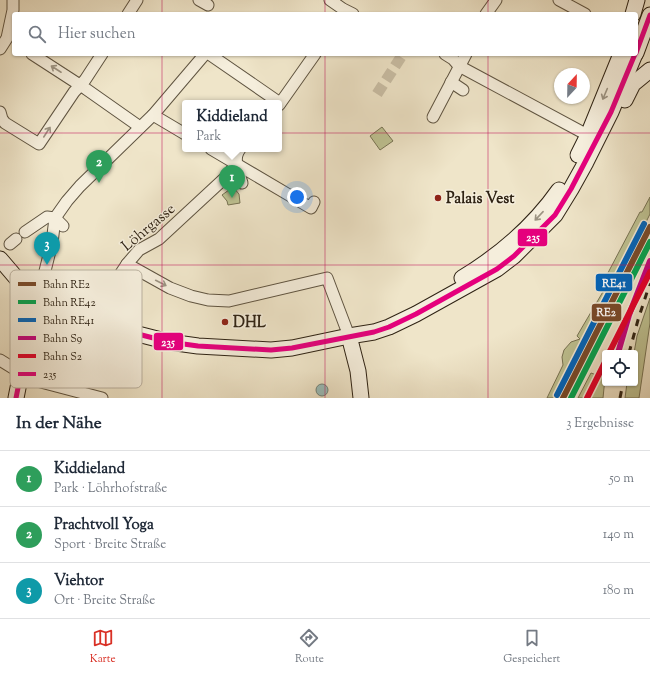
<!DOCTYPE html>
<html lang="de">
<meta charset="utf-8">
<style>
:root{--surface:#fff;--page:#f2f2f3;--text:#1f2937;--muted:#747a83;--line:#e0e1e3;--accent:#d93025}
body{margin:0;font-family:"Sorts Mill Goudy",serif;background:var(--page);color:var(--text)}
.controls{position:absolute;right:12px;bottom:12px;display:grid;overflow:hidden;border-radius:4px;box-shadow:0 1px 3px #0004}
.controls button{width:36px;height:36px;display:grid;place-items:center;padding:0;border:0;border-bottom:1px solid var(--line);background:var(--surface);color:var(--text);font:20px sans-serif}
.compass{position:absolute;left:554px;top:68px;width:36px;height:36px;border-radius:50%;background:var(--surface);box-shadow:0 1px 3px #0004;rotate:22deg}
.you{position:absolute;left:297px;top:197px;width:14px;height:14px;margin:-10px;border:3px solid #fff;border-radius:50%;background:#1a73e8;box-shadow:0 0 0 6px #1a73e833}
.badge{display:grid;place-items:center;width:26px;height:26px;border-radius:50%;background:var(--accent);color:#fff;font-size:13px;font-weight:700}
.pin{position:absolute;translate:-50% -33px;filter:drop-shadow(0 1px 2px #0008)}
.pin::after{content:'';position:absolute;top:21px;width:14px;height:12px;background:inherit;clip-path:polygon(0 0,100% 0,50% 100%)}
.popup{position:absolute;left:182px;top:100px;width:100px;height:52px;box-sizing:border-box;display:grid;place-content:center;border-radius:4px;background:var(--surface);filter:drop-shadow(0 1px 3px #0005);font-size:13px;white-space:nowrap;color:var(--muted)}
.popup b{font-size:15px;color:var(--text)}
.popup::after{content:'';position:absolute;left:50%;top:100%;margin-left:-8px;border:8px solid transparent;border-top-color:var(--surface)}
.list{margin:0;padding:0;list-style:none}
h2{display:flex;justify-content:space-between;align-items:center;height:52px;margin:0;padding:0 16px;font-size:17px}
h2 small{font-size:13px;font-weight:400;color:var(--muted)}
.list li{display:grid;grid-template-columns:26px 1fr auto;gap:12px;align-items:center;box-sizing:border-box;height:56px;padding:0 16px;border-top:1px solid var(--line)}
.list b{display:block;font-size:15px;white-space:nowrap}
.list p{margin:0;font-size:13px;white-space:nowrap;color:var(--muted)}
.list em{font-size:13px;font-style:normal;color:var(--muted)}
.icon{flex:none;width:22px;height:22px;fill:none;stroke:currentColor;stroke-width:2;stroke-linecap:round;stroke-linejoin:round}
.map{position:relative;flex:none;width:650px;height:398px;overflow:hidden}
.search{position:absolute;background:var(--surface);box-shadow:0 1px 3px #0004;left:12px;right:12px;top:12px;height:44px;display:flex;align-items:center;gap:10px;box-sizing:border-box;padding:0 14px;border-radius:4px;color:var(--muted);font-size:15px}
.sheet{height:220px;background:var(--surface)}
nav{display:flex;justify-content:space-around;align-items:center;box-sizing:border-box;height:56px;border-top:1px solid var(--line);background:var(--surface);font-size:11px;color:var(--muted)}
nav a{display:grid;justify-items:center;gap:2px}
nav .on{color:var(--accent)}
.map>svg:first-child{display:block}
.green{fill:#bfc393;stroke:#777354}
.water{fill:#9abebb;stroke:#6f8078}
.lines{fill:none;stroke-linecap:round;stroke-linejoin:round}
.street-tunnel{stroke:#c9bea5;stroke-width:11;stroke-dasharray:11 5.5;stroke-linecap:butt}
.street-casing{stroke:#5f5441;stroke-width:13}
.secondary-casing{stroke:#2f2314;stroke-width:17}
.street{stroke:#f5eedc;stroke-width:11}
.secondary{stroke:#f5eedc;stroke-width:15}
.rail{stroke:#2f2314;stroke-width:3;stroke-dasharray:7 7;stroke-linecap:butt}
.bus-1-casing{stroke:#f5eedc;stroke-width:8}
.bus-1{stroke:#e5007d;stroke-width:5}
.rail-1-casing{stroke:#f5eedc;stroke-width:9}
.rail-2-casing{stroke:#f5eedc;stroke-width:9}
.rail-3-casing{stroke:#f5eedc;stroke-width:9}
.rail-4-casing{stroke:#f5eedc;stroke-width:9}
.rail-5-casing{stroke:#f5eedc;stroke-width:9}
.rail-1{stroke:#7a4b2a;stroke-width:6}
.rail-2{stroke:#00a651;stroke-width:6}
.rail-3{stroke:#0065bd;stroke-width:6}
.rail-4{stroke:#c7007f;stroke-width:6}
.rail-5{stroke:#e4002b;stroke-width:6}
.oneway{stroke:#9c9382}
.grid{fill:none;stroke:#c2185b;stroke-width:1;stroke-opacity:0.55}
.poi-dot{fill:#8f2418;stroke:#f5eedc;stroke-width:1.5}
.labels{text-anchor:middle;stroke-width:3;stroke-linejoin:round;paint-order:stroke}
.poi-label{font-size:15px;font-weight:bold;fill:#2f2314;stroke:#f5eedc;text-anchor:start}
.street-label{font-size:15px;fill:#2f2314;stroke:#f5eedc}
.key{fill:#f5eedc;stroke:#bab1a0;stroke-width:1}
.key-label{font-size:11px;fill:#2f2314}
.line-badge{stroke:#f5eedc;stroke-width:1.5}
.badge-label{font-size:11px;text-anchor:middle;font-weight:bold;fill:#fff}
</style>
<div class="map">
<svg width="650" height="398" viewBox="0 0 650 398">
<rect width="100%" height="100%" fill="#efe5c9"/>
<filter id="stains"><feTurbulence type="fractalNoise" baseFrequency=".005" numOctaves="4"/><feColorMatrix values="0 0 0 0 .2 0 0 0 0 .09 0 0 0 0 .02 0 0 0 .5 -.17"/></filter>
<radialGradient id="worn" r=".72"><stop offset=".6" stop-color="#630" stop-opacity="0"/><stop offset="1" stop-color="#630" stop-opacity=".3"/></radialGradient>
<g class="green">
<polygon points="382,127 393,141 380,150 370,136"/>
<polygon points="233,187 239,194 240,203 228,205 227,201 222,195"/>
<polygon points="650,197 650,214 559,398 547,398 563,365 562,357 564,350 571,342 580,339 577,336 604,290 600,288 640,212 642,212"/>
<polygon points="650,298 650,323 639,398 625,398 627,383 635,383 635,353 634,353 637,336"/>
<polygon points="591,373 605,378 603,398 578,398"/>
</g>
<circle class="water" cx="322" cy="390" r="6"/>
<g class="lines">
<polyline class="street-tunnel" points="377,94 403,54"/>
<defs>
<g id="street">
<polyline points="199,0 208,5"/>
<polyline points="330,0 343,9 353,14"/>
<polyline points="559,0 585,14"/>
<polyline points="128,14 137,0"/>
<polyline points="486,14 496,0"/>
<polyline points="0,49 7,38 13,10 13,0"/>
<polyline points="32,54 86,89 140,127"/>
<polyline points="209,54 280,103"/>
<polyline points="445,54 453,59 459,66 593,138"/>
<polyline points="451,82 463,90"/>
<polyline points="279,105 315,54"/>
<polyline points="0,112 2,119 5,123 39,144 74,92 85,80 102,54"/>
<polyline points="153,115 185,134"/>
<polyline points="433,117 466,54"/>
<polyline points="211,149 311,208 314,202"/>
<path d="M240,149C232,159 239,172 242,183"/>
<polyline points="25,232 47,217 55,218 63,226"/>
<polyline points="10,244 16,239"/>
<polyline points="127,264 170,288 191,296 208,300 229,301 327,278 349,336"/>
<polyline points="43,279 52,243 55,218 67,201 80,186 153,115 205,54"/>
<polyline points="91,322 105,297 127,264 139,250 159,239 227,176 236,164"/>
<polyline points="0,360 21,373"/>
<polyline points="29,377 37,381 102,398"/>
</g>
<g id="secondary">
<polyline points="633,14 637,0"/>
<polyline points="636,53 650,15"/>
<polyline points="625,100 633,84 650,70"/>
<polyline points="578,155 588,135 621,54"/>
<polyline points="0,259 18,280 28,291 52,304 91,322 169,342 198,346 271,350 292,348 349,336 374,332 389,327 416,314 497,269 514,256 555,215 571,189 586,162 611,112 635,54"/>
<path d="M462,278C500,255 533,227 559,190"/>
<polyline points="349,336 358,371 361,398"/>
<polyline points="34,359 52,304"/>
<polyline points="16,398 33,312 38,297"/>
</g>
</defs>
<use href="#street" class="street-casing"/>
<use href="#secondary" class="secondary-casing"/>
<use href="#street" class="street"/>
<use href="#secondary" class="secondary"/>
<g class="rail">
<polyline points="629,353 638,320 650,283"/>
<polyline points="620,398 623,383"/>
</g>
<defs>
<g id="bus-1">
<polyline points="636,53 650,15"/>
<polyline points="16,398 33,312 38,297 91,322 169,342 198,346 271,350 292,348 374,332 389,327 416,314 497,269 514,256 555,215 571,189 611,112 635,54"/>
</g>
</defs>
<use href="#bus-1" class="bus-1-casing"/>
<use href="#bus-1" class="bus-1"/>
<defs>
<polyline id="rail-1" points="563,398 650,227"/>
<polyline id="rail-2" points="571,398 650,242"/>
<polyline id="rail-3" points="557,395 644,224"/>
<polyline id="rail-4" points="618,353 629,315 650,261"/>
<g id="rail-5">
<polyline points="609,353 650,272"/>
<polyline points="587,398 605,362"/>
</g>
</defs>
<use href="#rail-1" class="rail-1-casing"/>
<use href="#rail-2" class="rail-2-casing"/>
<use href="#rail-3" class="rail-3-casing"/>
<use href="#rail-4" class="rail-4-casing"/>
<use href="#rail-5" class="rail-5-casing"/>
<use href="#rail-1" class="rail-1"/>
<use href="#rail-2" class="rail-2"/>
<use href="#rail-3" class="rail-3"/>
<use href="#rail-4" class="rail-4"/>
<use href="#rail-5" class="rail-5"/>
</g>
<defs><path id="oneway-shaft" d="M-6 0H5M1.5-3L5.5 0L1.5 3" fill="none" stroke-width="1.6" stroke-linecap="round" stroke-linejoin="round"/></defs>
<g class="oneway">
<use href="#oneway-shaft" transform="translate(56 69) rotate(-147)"/>
<use href="#oneway-shaft" transform="translate(605 94) rotate(113)"/>
<use href="#oneway-shaft" transform="translate(47 132) rotate(-57)"/>
<use href="#oneway-shaft" transform="translate(539 216) rotate(133)"/>
<use href="#oneway-shaft" transform="translate(161 283) rotate(27)"/>
</g>
<path class="grid" d="M162,0V14M325,0V14M488,0V14M162,54V398M325,54V398M488,54V398M0,133H650M0,265H650"/>
<g class="poi-dot">
<circle cx="438" cy="198" r="4"/>
<circle cx="225" cy="322" r="4"/>
</g>
<g class="labels">
<g class="poi-label">
<text x="446" y="203">Palais Vest</text>
<text x="233" y="327">DHL</text>
</g>
<g class="street-label">
<text transform="translate(148 227) rotate(-40)" y="5">Löhrgasse</text>
</g>
</g>
<rect x="10" y="270" width="132" height="118" rx="6" class="key"/>
<rect x="18" y="282" width="18" height="4" fill="#7a4b2a"/>
<rect x="18" y="300" width="18" height="4" fill="#00a651"/>
<rect x="18" y="318" width="18" height="4" fill="#0065bd"/>
<rect x="18" y="336" width="18" height="4" fill="#c7007f"/>
<rect x="18" y="354" width="18" height="4" fill="#e4002b"/>
<rect x="18" y="372" width="18" height="4" fill="#e5007d"/>
<g class="key-label">
<text x="43" y="288">Bahn RE2</text>
<text x="43" y="306">Bahn RE42</text>
<text x="43" y="324">Bahn RE41</text>
<text x="43" y="342">Bahn S9</text>
<text x="43" y="360">Bahn S2</text>
<text x="43" y="378">235</text>
</g>
<g class="line-badge">
<rect x="517" y="228" width="31" height="19" rx="4" fill="#e5007d"/>
<rect x="595" y="273" width="38" height="19" rx="4" fill="#0065bd"/>
<rect x="591" y="303" width="31" height="19" rx="4" fill="#7a4b2a"/>
<rect x="153" y="332" width="31" height="19" rx="4" fill="#e5007d"/>
</g>
<g class="badge-label">
<text x="533" y="241">235</text>
<text x="614" y="287">RE41</text>
<text x="606" y="316">RE2</text>
<text x="168" y="346">235</text>
</g>
<rect width="100%" height="100%" filter="url(#stains)"/>
<rect width="100%" height="100%" fill="url(#worn)"/>
</svg>
<div class="controls">
<button><svg class="icon" aria-label="locate" viewBox="0 0 24 24"><circle cx="12" cy="12" r="6"/><path d="M12 2v4M12 18v4M2 12h4M18 12h4"/></svg></button>
</div>
<svg class="compass" viewBox="-18 -18 36 36"><path d="M0-13l5 13h-10z" fill="#e53935"/><path d="M0 13l5-13h-10z" fill="#747a83"/></svg>
<div class="you"></div>
<div class="pin badge" style="left:232px;top:198px;background:#2e9e5b">1</div>
<div class="popup"><b>Kiddieland</b>Park</div>
<div class="pin badge" style="left:99px;top:183px;background:#2e9e5b">2</div>
<div class="pin badge" style="left:47px;top:265px;background:#0f9aa8">3</div>
<div class="search"><svg class="icon" aria-label="search" viewBox="0 0 24 24"><circle cx="10" cy="10" r="6"/><path d="M15 15l6 6"/></svg>Hier suchen</div>
</div>
<section class="sheet">
<h2>In der Nähe<small>3 Ergebnisse</small></h2>
<ul class="list">
<li><span class="badge" style="background:#2e9e5b">1</span><div><b>Kiddieland</b><p>Park · Löhrhofstraße</p></div><em>50 m</em></li>
<li><span class="badge" style="background:#2e9e5b">2</span><div><b>Prachtvoll Yoga</b><p>Sport · Breite Straße</p></div><em>140 m</em></li>
<li><span class="badge" style="background:#0f9aa8">3</span><div><b>Viehtor</b><p>Ort · Breite Straße</p></div><em>180 m</em></li>
</ul>
</section>
<nav>
<a class="on"><svg class="icon" aria-label="map" viewBox="0 0 24 24"><path d="M3 6l6-2 6 2 6-2v14l-6 2-6-2-6 2zM9 4v14M15 6v14"/></svg>Karte</a>
<a><svg class="icon" aria-label="directions" viewBox="0 0 24 24"><path d="M12 3l9 9-9 9-9-9zM9 14v-3h6M13 9l2 2-2 2"/></svg>Route</a>
<a><svg class="icon" aria-label="saved" viewBox="0 0 24 24"><path d="M7 4h10v16l-5-4-5 4z"/></svg>Gespeichert</a>
</nav>
